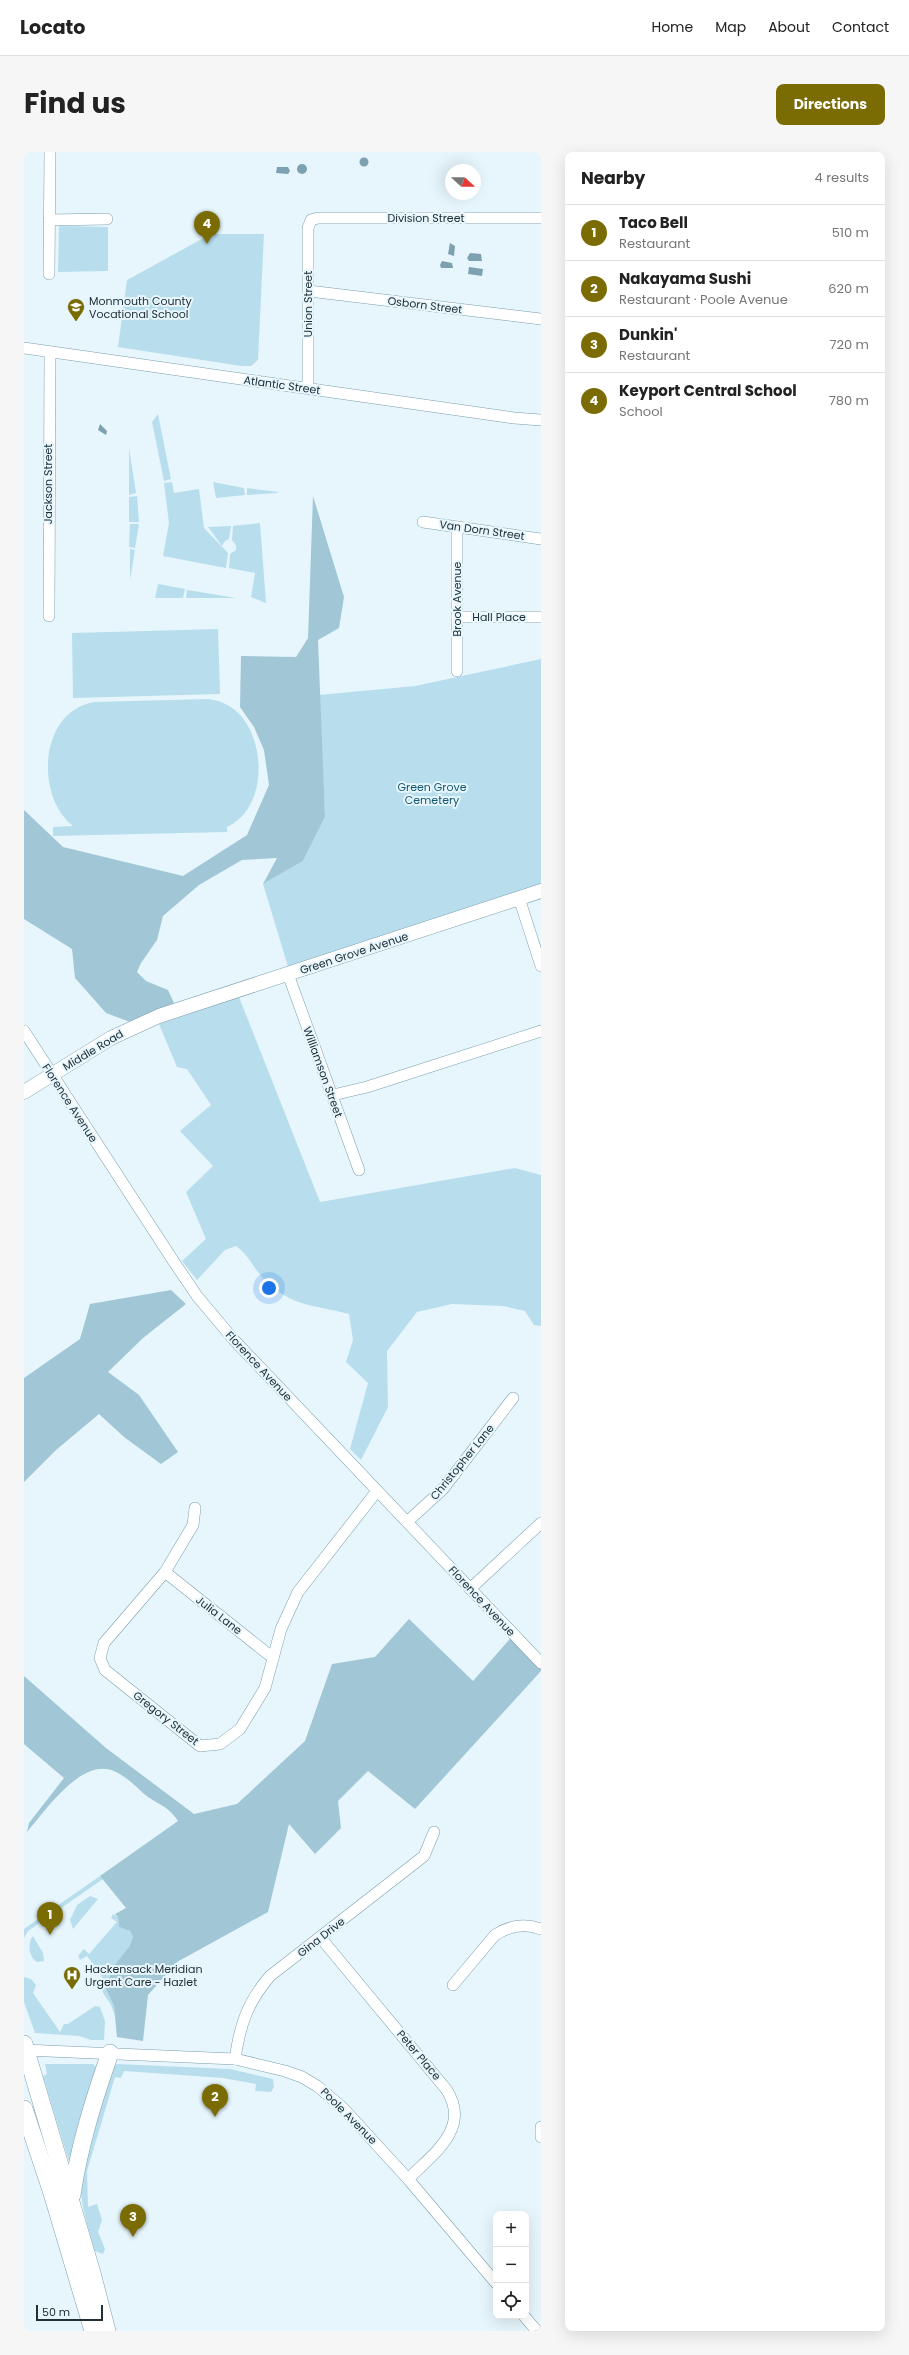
<!DOCTYPE html>
<meta charset="utf-8">
<style>
:root{--surface:#fff;--page:#f6f6f6;--text:#222;--muted:#767676;--line:#e0e0e0;--accent:#7a6b03}
body{margin:0;font-family:Poppins,sans-serif;background:var(--page);color:var(--text)}
.controls{position:absolute;right:12px;bottom:12px;display:grid;overflow:hidden;border-radius:8px;box-shadow:0 4px 16px #0002}
.controls button{width:36px;height:36px;display:grid;place-items:center;padding:0;border:0;border-bottom:1px solid var(--line);background:var(--surface);color:var(--text);font:20px sans-serif}
.compass{position:absolute;left:421px;top:12px;width:36px;height:36px;border-radius:50%;background:var(--surface);box-shadow:0 4px 16px #0002;rotate:111deg}
.scale{position:absolute;left:12px;bottom:10px;width:67px;box-sizing:border-box;padding-left:4px;border:2px solid #213037;border-top:0;font-size:11px;line-height:14px;white-space:nowrap;color:#213037;-webkit-text-stroke:3px #e6f6fc;paint-order:stroke}
.you{position:absolute;left:245px;top:1136px;width:14px;height:14px;margin:-10px;border:3px solid #fff;border-radius:50%;background:#1a73e8;box-shadow:0 0 0 6px #1a73e833}
.badge{display:grid;place-items:center;width:26px;height:26px;border-radius:50%;background:var(--accent);color:#fff;font-size:13px;font-weight:700}
.pin{position:absolute;translate:-50% -33px;filter:drop-shadow(0 1px 2px #0008)}
.pin::after{content:'';position:absolute;top:21px;width:14px;height:12px;background:inherit;clip-path:polygon(0 0,100% 0,50% 100%)}
.list{margin:0;padding:0;list-style:none}
h2{display:flex;justify-content:space-between;align-items:center;height:52px;margin:0;padding:0 16px;font-size:17px}
h2 small{font-size:13px;font-weight:400;color:var(--muted)}
.list li{display:grid;grid-template-columns:26px 1fr auto;gap:12px;align-items:center;box-sizing:border-box;height:56px;padding:0 16px;border-top:1px solid var(--line)}
.list b{display:block;font-size:15px;white-space:nowrap}
.list p{margin:0;font-size:13px;white-space:nowrap;color:var(--muted)}
.list em{font-size:13px;font-style:normal;color:var(--muted)}
.icon{flex:none;width:22px;height:22px;fill:none;stroke:currentColor;stroke-width:2;stroke-linecap:round;stroke-linejoin:round}
.map{position:relative;flex:none;width:517px;height:2179px;overflow:hidden;border-radius:8px}
header{display:flex;align-items:center;gap:24px;box-sizing:border-box;height:56px;padding:0 20px;background:var(--surface);border-bottom:1px solid var(--line)}
header strong{font-size:19px}
nav{display:flex;gap:22px;margin-inline-start:auto;font-size:14px}
.intro{display:flex;align-items:center;justify-content:space-between;box-sizing:border-box;height:96px;padding:0 24px}
h1{margin:0;font-size:28px}
.button{padding:10px 18px;border-radius:8px;background:var(--accent);color:#fff;font-size:14px;font-weight:700}
main{display:flex;gap:24px;padding:0 24px}
aside{flex:1;background:var(--surface);border-radius:8px;box-shadow:0 4px 16px #0002}
.map>svg:first-child{display:block}
.green{fill:#b8deee}
.forest{fill:#a1c6d6}
.water{fill:#7da1b1}
.lines{fill:none;stroke-linecap:round;stroke-linejoin:round}
.minor-casing{stroke:#7a9eae;stroke-width:12}
.major-casing{stroke:#7a9eae;stroke-width:15}
.highway-casing{stroke:#7a9eae;stroke-width:18}
.minor{stroke:#fff;stroke-width:11}
.major{stroke:#fff;stroke-width:14}
.highway{stroke:#fff;stroke-width:17}
.labels{text-anchor:middle;stroke-width:4;stroke-linejoin:round;paint-order:stroke}
.street-label{font-size:11px;fill:#213037;stroke:#e6f6fc}
.poi-label{font-size:11px;fill:#213037;stroke:#e6f6fc;text-anchor:start}
.park-label{font-size:11px;fill:#135870;stroke:#e6f6fc}
</style>
<header>
<strong>Locato</strong>
<nav><a>Home</a><a>Map</a><a>About</a><a>Contact</a></nav>
</header>
<div class="intro"><h1>Find us</h1><a class="button">Directions</a></div>
<main>
<div class="map">
<svg width="517" height="2179" viewBox="0 0 517 2179">
<rect width="100%" height="100%" fill="#e6f6fc"/>
<g class="green">
<polygon points="35,74 84,75 84,119 34,120"/>
<polygon points="187,82 240,82 234,208 227,214 217,214 94,195 103,128"/>
<polygon points="134,262 147,327 140,329 128,270"/>
<polygon points="105,296 112,341 105,343"/>
<polygon points="148,330 150,341 175,337 180,376 204,401 202,416 139,404 145,371 140,331"/>
<polygon points="189,330 220,336 221,343 192,346"/>
<polygon points="223,336 254,340 254,341 223,343"/>
<polygon points="113,344 115,370 105,370 105,345"/>
<polygon points="236,371 242,451 227,445 231,421 205,416 206,402 212,398 212,393 208,388 209,374"/>
<polygon points="106,372 115,372 111,396 105,395"/>
<polygon points="207,374 205,387 201,389 198,394 184,375"/>
<polygon points="106,397 111,398 106,428"/>
<polygon points="134,432 161,437 159,446 131,446"/>
<polygon points="163,438 212,446 162,446"/>
<polygon points="194,477 196,542 49,546 48,481"/>
<polygon points="517,507 517,732 265,818 239,732 279,709 301,665 295,543 391,534"/>
<path d="M185,547C197,549 209,554 217,564C242,593 243,656 203,675V680L29,684V675L49,674C10,643 16,559 70,550Z"/>
<path d="M215,845L296,1050L491,1016L517,1023V1174L510,1173L501,1159L479,1154L428,1152L393,1160L363,1199L364,1255L337,1308L326,1297L344,1231L322,1210L329,1188L325,1162C291,1153 268,1155 242,1129C230,1118 225,1103 212,1094L201,1098L173,1128L158,1109L182,1087L162,1040L189,1014L156,979L187,953L163,917L153,915L135,872Z"/>
<polygon points="76,1724 79,1727 4,1779 0,1786 0,1777"/>
<polygon points="66,1744 74,1747 49,1777 46,1768 53,1753"/>
<polygon points="89,1762 94,1765 95,1775 106,1779 109,1785 105,1795 92,1811 81,1835 90,1854 91,1864 87,1853 74,1833 79,1826 63,1804 56,1808 54,1804 60,1797 65,1802 93,1770 87,1766"/>
<path d="M9,1784L19,1801L20,1809L13,1810C5,1806 3,1791 9,1784Z"/>
<polygon points="0,1825 7,1827 12,1833 9,1841 36,1880 40,1872 44,1872 71,1854 76,1855 81,1869 80,1888 67,1888 55,1884 11,1881 0,1850"/>
<polygon points="21,1912 69,1912 73,1916 46,2013 19,1924 23,1922"/>
<path d="M93,1912L206,1917L249,1927L250,1935L247,1940L231,1939L232,1932L199,1926L100,1919L97,1926L91,1925L63,2019L64,2055L73,2052L78,2068L74,2080L81,2097L79,2102L71,2099C63,2072 55,2048 56,2019L89,1914Z"/>
</g>
<g class="forest">
<polygon points="289,344 320,445 315,476 294,488 301,665 279,709 239,732 253,706 218,708 175,733 139,764 133,788 117,811 113,820 122,829 144,838 150,851 106,870 82,861 51,826 48,797 0,767 0,658 39,695 159,724 223,683 245,633 240,598 230,575 216,555 217,504 272,505 284,486"/>
<polygon points="147,1138 162,1152 119,1186 84,1220 115,1243 154,1300 137,1312 100,1285 75,1262 32,1298 0,1330 0,1226 56,1187 66,1152"/>
<path d="M385,1467L449,1529L491,1481L517,1508V1519L391,1657L344,1619L314,1649L317,1676L291,1702L265,1672L244,1760L153,1810L124,1843L119,1889L93,1885L90,1854L81,1835L92,1811L105,1795L109,1785L106,1779L95,1775L94,1765L91,1762L102,1756L76,1724L154,1669C143,1652 133,1653 119,1641C111,1633 102,1625 92,1620C59,1603 22,1658 3,1680L5,1671L40,1626L0,1592V1524L82,1596L170,1662L213,1652L281,1589L308,1512L351,1505Z"/>
</g>
<g class="water">
<circle cx="340" cy="10" r="4.5"/>
<circle cx="278" cy="17" r="5"/>
<polygon points="253,15 264,15 266,19 264,22 252,21"/>
<polygon points="426,91 431,94 430,104 424,102"/>
<polygon points="446,101 457,102 458,109 445,109 443,106"/>
<polygon points="418,109 428,111 429,116 417,116 416,113"/>
<polygon points="445,115 459,117 458,124 444,122"/>
<polygon points="76,272 83,279 82,283 74,278"/>
</g>
<g class="lines">
<defs>
<g id="minor">
<polyline points="25,68 83,67"/>
<polyline points="25,122 26,0"/>
<polyline points="285,139 517,167"/>
<polyline points="0,196 490,266 517,268"/>
<polyline points="284,236 284,76 287,68 294,66 517,66"/>
<polyline points="399,370 517,387"/>
<polyline points="433,375 433,519"/>
<polyline points="25,464 26,200"/>
<polyline points="433,465 517,465"/>
<polyline points="495,746 517,814"/>
<polyline points="264,822 335,1018"/>
<polyline points="0,879 150,1110 173,1144 210,1188 517,1511"/>
<polyline points="309,943 343,935 517,879"/>
<polyline points="171,1356 169,1373 141,1420 80,1491 76,1506 81,1518 176,1594 196,1592 216,1577 241,1536 257,1477 274,1440 353,1339"/>
<polyline points="383,1370 419,1337 489,1246"/>
<polyline points="141,1420 249,1506"/>
<polyline points="446,1437 517,1371"/>
<path d="M296,1785L422,1937C448,1976 409,2002 384,2027"/>
<path d="M429,1833L471,1783C485,1774 501,1771 517,1777"/>
<polyline points="0,1898 211,1907 261,1919 278,1925 293,1934 318,1955 384,2027 472,2131"/>
<path d="M211,1907C216,1873 223,1851 246,1824L400,1704L410,1680"/>
<polyline points="517,1975 517,1985"/>
<polyline points="500,2164 513,2179"/>
</g>
<polyline id="major" points="0,940 87,886 135,864 517,739"/>
<g id="highway">
<polyline points="0,1892 68,2121 83,2179"/>
<polyline points="0,1957 28,2041 69,2179"/>
<path d="M48,2043C55,1994 70,1947 86,1901"/>
</g>
</defs>
<use href="#minor" class="minor-casing"/>
<use href="#major" class="major-casing"/>
<use href="#highway" class="highway-casing"/>
<use href="#minor" class="minor"/>
<use href="#major" class="major"/>
<use href="#highway" class="highway"/>
</g>
<defs>
<symbol id="school-pin" viewBox="-11 -11 22 30"><path d="M0 17L-7.5 6A9.5 9.5 0 1 1 7.5 6Z" fill="#7a6b03" stroke="#e6f6fc"/><path d="M0-5L7-2L0 1L-7-2ZM-4 1L0 2.5L4 1V4Q0 6-4 4Z" fill="#fff"/></symbol>
<symbol id="hospital-pin" viewBox="-11 -11 22 30"><path d="M0 17L-7.5 6A9.5 9.5 0 1 1 7.5 6Z" fill="#7a6b03" stroke="#e6f6fc"/><path d="M-5-5h3v3.5h4V-5h3V5h-3V1.5h-4V5h-3Z" fill="#fff"/></symbol>
</defs>
<g fill-rule="evenodd">
<use href="#school-pin" x="42" y="145" width="20" height="27"/>
<use href="#hospital-pin" x="38" y="1813" width="20" height="27"/>
</g>
<g class="labels">
<g class="street-label">
<text x="402" y="70">Division Street</text>
<text transform="translate(284 152) rotate(-90)" y="4">Union Street</text>
<text transform="translate(401 153) rotate(7)" y="4">Osborn Street</text>
<text transform="translate(258 233) rotate(8)" y="4">Atlantic Street</text>
<text transform="translate(24 332) rotate(-90)" y="4">Jackson Street</text>
<text transform="translate(458 378) rotate(8)" y="4">Van Dorn Street</text>
<text transform="translate(433 447) rotate(-90)" y="4">Brook Avenue</text>
<text x="475" y="469">Hall Place</text>
<text transform="translate(330 801) rotate(-18)" y="4">Green Grove Avenue</text>
<text transform="translate(69 898) rotate(-31)" y="4">Middle Road</text>
<text transform="translate(299 920) rotate(70)" y="4">Williamson Street</text>
<text transform="translate(46 951) rotate(57)" y="4">Florence Avenue</text>
<text transform="translate(235 1214) rotate(47)" y="4">Florence Avenue</text>
<text transform="translate(438 1310) rotate(-51)" y="4">Christopher Lane</text>
<text transform="translate(458 1449) rotate(47)" y="4">Florence Avenue</text>
<text transform="translate(195 1463) rotate(38)" y="4">Julia Lane</text>
<text transform="translate(142 1566) rotate(38)" y="4">Gregory Street</text>
<text transform="translate(297 1785) rotate(-38)" y="4">Gina Drive</text>
<text transform="translate(395 1903) rotate(50)" y="4">Peter Place</text>
<text transform="translate(325 1964) rotate(45)" y="4">Poole Avenue</text>
</g>
<g class="poi-label">
<text x="65" y="153">Monmouth County<tspan x="65" dy="13">Vocational School</tspan></text>
<text x="61" y="1821">Hackensack Meridian<tspan x="61" dy="13">Urgent Care - Hazlet</tspan></text>
</g>
<g class="park-label">
<text x="408" y="639">Green Grove<tspan x="408" dy="13">Cemetery</tspan></text>
</g>
</g>
</svg>
<div class="controls">
<button>+</button>
<button>−</button>
<button><svg class="icon" aria-label="locate" viewBox="0 0 24 24"><circle cx="12" cy="12" r="6"/><path d="M12 2v4M12 18v4M2 12h4M18 12h4"/></svg></button>
</div>
<svg class="compass" viewBox="-18 -18 36 36"><path d="M0-13l5 13h-10z" fill="#e53935"/><path d="M0 13l5-13h-10z" fill="#767676"/></svg>
<div class="scale">50 m</div>
<div class="you"></div>
<div class="pin badge" style="left:26px;top:1783px">1</div>
<div class="pin badge" style="left:191px;top:1965px">2</div>
<div class="pin badge" style="left:109px;top:2085px">3</div>
<div class="pin badge" style="left:183px;top:92px">4</div>
</div>
<aside>
<h2>Nearby<small>4 results</small></h2>
<ul class="list">
<li><span class="badge">1</span><div><b>Taco Bell</b><p>Restaurant</p></div><em>510 m</em></li>
<li><span class="badge">2</span><div><b>Nakayama Sushi</b><p>Restaurant · Poole Avenue</p></div><em>620 m</em></li>
<li><span class="badge">3</span><div><b>Dunkin'</b><p>Restaurant</p></div><em>720 m</em></li>
<li><span class="badge">4</span><div><b>Keyport Central School</b><p>School</p></div><em>780 m</em></li>
</ul>
</aside>
</main>
